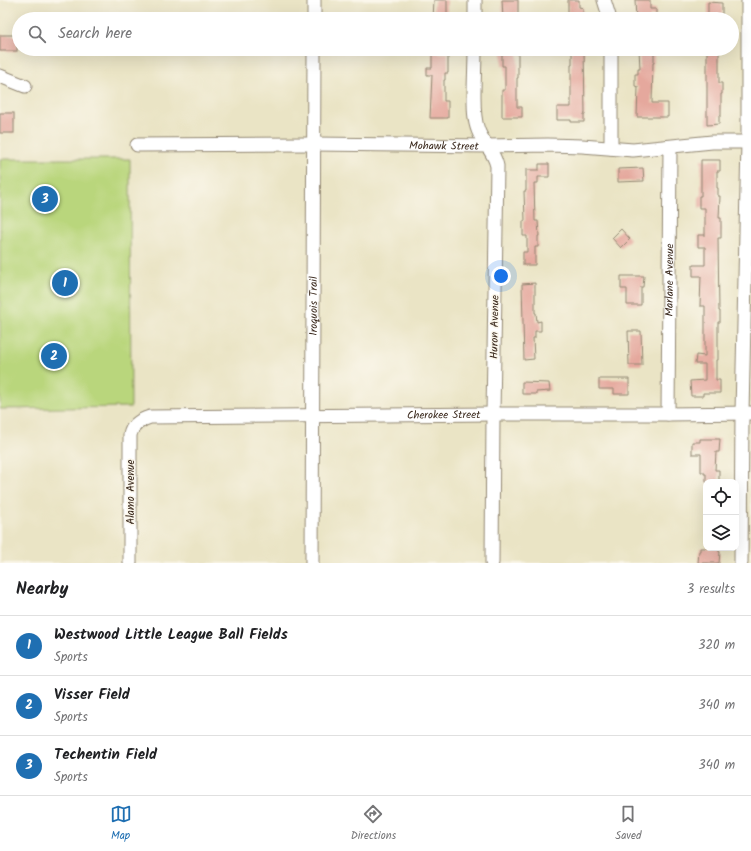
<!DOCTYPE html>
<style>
:root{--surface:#fff;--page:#f6f6f6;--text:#202124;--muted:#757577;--line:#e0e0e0;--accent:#1f6fb2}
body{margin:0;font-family:Kalam,sans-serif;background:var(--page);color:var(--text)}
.controls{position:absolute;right:12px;bottom:12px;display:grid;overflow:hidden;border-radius:8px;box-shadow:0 4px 16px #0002}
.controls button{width:36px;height:36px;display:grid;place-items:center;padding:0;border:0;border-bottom:1px solid var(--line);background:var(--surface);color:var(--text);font:20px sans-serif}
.you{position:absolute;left:501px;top:276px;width:14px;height:14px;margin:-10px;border:3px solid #fff;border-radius:50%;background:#1a73e8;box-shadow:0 0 0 6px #1a73e833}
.badge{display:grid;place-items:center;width:26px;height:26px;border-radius:50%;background:var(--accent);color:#fff;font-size:13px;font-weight:700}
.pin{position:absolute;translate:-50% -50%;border:2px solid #fff;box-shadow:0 1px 4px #0006}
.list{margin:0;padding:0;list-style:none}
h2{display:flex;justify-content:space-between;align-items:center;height:52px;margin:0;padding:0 16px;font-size:17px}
h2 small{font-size:13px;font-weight:400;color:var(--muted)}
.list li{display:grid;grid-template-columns:26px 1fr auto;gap:12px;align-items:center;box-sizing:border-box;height:60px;padding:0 16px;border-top:1px solid var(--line)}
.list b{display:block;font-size:15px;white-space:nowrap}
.list p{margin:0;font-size:13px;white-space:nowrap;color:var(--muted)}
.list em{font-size:13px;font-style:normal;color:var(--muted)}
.icon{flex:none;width:22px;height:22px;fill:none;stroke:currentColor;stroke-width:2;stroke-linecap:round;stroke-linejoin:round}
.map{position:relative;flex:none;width:751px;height:563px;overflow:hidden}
.search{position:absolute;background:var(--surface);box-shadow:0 4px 16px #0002;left:12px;right:12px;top:12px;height:44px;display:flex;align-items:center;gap:10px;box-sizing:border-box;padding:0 14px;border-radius:22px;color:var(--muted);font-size:15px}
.sheet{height:232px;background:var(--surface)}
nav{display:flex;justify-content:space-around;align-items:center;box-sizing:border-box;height:56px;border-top:1px solid var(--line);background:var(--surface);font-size:11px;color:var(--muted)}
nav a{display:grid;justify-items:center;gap:2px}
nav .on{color:var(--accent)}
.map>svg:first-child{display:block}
.green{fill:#b9d67c;stroke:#7a804d}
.building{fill:#e5a89d}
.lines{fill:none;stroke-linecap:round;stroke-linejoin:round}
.minor-casing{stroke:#928772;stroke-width:15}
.minor{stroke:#fff;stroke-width:13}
.labels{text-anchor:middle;stroke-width:3;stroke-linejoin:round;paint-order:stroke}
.street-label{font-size:11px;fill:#3b2a1e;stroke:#fbf7ec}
</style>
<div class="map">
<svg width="751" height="563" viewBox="0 0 751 563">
<rect width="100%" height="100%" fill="#fbf7ec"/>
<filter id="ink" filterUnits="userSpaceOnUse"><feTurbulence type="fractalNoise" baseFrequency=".025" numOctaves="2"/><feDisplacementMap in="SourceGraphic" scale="8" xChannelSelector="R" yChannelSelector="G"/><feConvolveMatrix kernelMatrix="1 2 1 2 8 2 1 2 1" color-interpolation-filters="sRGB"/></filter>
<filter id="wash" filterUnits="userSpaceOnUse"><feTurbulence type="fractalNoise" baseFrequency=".012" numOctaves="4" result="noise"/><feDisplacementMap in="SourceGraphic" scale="16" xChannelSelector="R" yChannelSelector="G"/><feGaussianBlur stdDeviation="0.9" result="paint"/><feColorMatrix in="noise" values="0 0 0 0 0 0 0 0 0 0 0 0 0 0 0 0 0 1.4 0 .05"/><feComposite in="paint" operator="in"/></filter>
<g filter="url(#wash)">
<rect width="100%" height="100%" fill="#eae4c5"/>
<polygon class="green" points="0,159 130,159 131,407 0,409"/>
<g id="blocks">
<g class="building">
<polygon points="434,0 447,0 447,19 433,19"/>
<polygon points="502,0 518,0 518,19 503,19"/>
<polygon points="568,0 579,0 579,7 583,8 583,19 568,19"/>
<polygon points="635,0 650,0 650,9 656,9 656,16 650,16 650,19 636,19"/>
<polygon points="708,2 722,3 722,15 720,15 720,19 708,19"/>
<rect x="0" y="35" width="17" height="16"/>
<polygon points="572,49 584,49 585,114 584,114 584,122 571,122 571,120 557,120 557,107 571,107 571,65 572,65"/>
<polygon points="639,49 654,49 654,63 653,63 652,103 668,103 668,117 637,117 638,87 635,86 635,74 638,74 638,69 640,69"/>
<polygon points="707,49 719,49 719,83 722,83 722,94 721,94 721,116 719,116 719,124 707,125"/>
<polygon points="502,52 518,52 518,78 517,78 517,107 522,107 522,117 502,117 502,90 505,90 505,66 502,66"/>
<polygon points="432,53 448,53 448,73 445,73 445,80 444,80 444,101 448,101 448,118 430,118 432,75 427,75 427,68 432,68"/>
<rect x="0" y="113" width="14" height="20"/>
<polygon points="701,160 720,160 720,171 717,171 717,188 718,188 718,196 720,196 719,218 721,218 721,238 718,238 719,311 720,311 720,322 718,322 718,360 716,360 716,380 720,380 720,393 703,393 703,396 691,396 690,381 705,380 705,364 695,364 696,355 705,356 705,306 700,306 701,276 693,276 693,265 705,265 705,247 698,247 698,235 705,235 705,208 699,208 699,196 701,196"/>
<polygon points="539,164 549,164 549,177 538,177 538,183 534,183 535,221 538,221 539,236 538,236 538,247 535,247 535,265 523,265 523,252 527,252 527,236 523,236 523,221 525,221 524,191 526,191 526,170 539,170"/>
<polygon points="643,168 644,181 618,182 618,169"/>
<polygon points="621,229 630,239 621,248 612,238"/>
<polygon points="621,276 644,276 643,287 641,287 641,305 627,305 627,289 621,289"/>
<polygon points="535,283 535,313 536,313 537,322 541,321 541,331 535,331 535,338 533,338 534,359 524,360 522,284"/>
<polygon points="628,331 641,331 642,365 629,365"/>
<polygon points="599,379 629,379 629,394 614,394 614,389 599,389"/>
<polygon points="522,382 549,383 550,391 536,392 536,394 522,394"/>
<polygon points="700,439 720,439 719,452 716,452 715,470 719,470 719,482 706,482 706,474 704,474 704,472 701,472 701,454 692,454 692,442 700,442"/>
<polygon points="700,548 719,548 719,552 720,552 719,563 698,563 699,551 700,551"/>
</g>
</g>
</g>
<g filter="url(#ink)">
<use href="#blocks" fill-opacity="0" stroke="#928772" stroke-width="1"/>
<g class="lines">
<defs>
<g id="minor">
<polyline points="604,0 610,19"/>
<polyline points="314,19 314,0"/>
<polyline points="475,19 475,0"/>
<path d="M475,49C475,65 474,80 474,96C474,108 474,120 478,130C483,144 494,151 497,166L493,414L492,563"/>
<polyline points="0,76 25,86"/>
<path id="s1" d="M137,145L314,144L487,146L548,145L582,146L633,150L712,142H751"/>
<polyline points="611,148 611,49"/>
<path id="s2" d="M668,414L670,147"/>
<path id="s3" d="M130,563V435C132,425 140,420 150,417L493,414H668L751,413"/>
<path id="s4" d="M312,563L314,49"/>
<polyline points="741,563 742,413 748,142 748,0"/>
</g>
</defs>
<use href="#minor" class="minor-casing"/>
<use href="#minor" class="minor"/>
</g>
</g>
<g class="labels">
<g class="street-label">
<text dy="4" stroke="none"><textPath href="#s1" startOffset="307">Mohawk Street</textPath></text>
<text dy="4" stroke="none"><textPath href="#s2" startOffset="134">Marlane Avenue</textPath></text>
<text dy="4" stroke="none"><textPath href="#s4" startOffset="257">Iroquois Trail</textPath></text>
<text transform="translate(494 327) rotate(-89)" y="4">Huron Avenue</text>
<text dy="4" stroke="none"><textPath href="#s3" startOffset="450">Cherokee Street</textPath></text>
<text transform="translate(130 492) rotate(-90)" y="4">Alamo Avenue</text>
</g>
</g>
</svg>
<div class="controls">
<button><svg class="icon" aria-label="locate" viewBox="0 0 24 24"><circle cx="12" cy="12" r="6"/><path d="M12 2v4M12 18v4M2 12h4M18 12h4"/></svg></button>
<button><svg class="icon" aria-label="layers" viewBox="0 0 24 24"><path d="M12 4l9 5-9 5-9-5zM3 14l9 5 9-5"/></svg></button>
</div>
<div class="you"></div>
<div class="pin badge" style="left:65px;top:283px">1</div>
<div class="pin badge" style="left:54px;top:356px">2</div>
<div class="pin badge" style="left:45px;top:199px">3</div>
<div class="search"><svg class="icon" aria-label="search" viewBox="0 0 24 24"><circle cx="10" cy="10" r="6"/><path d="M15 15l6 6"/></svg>Search here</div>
</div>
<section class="sheet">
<h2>Nearby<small>3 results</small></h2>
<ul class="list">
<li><span class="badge">1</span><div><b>Westwood Little League Ball Fields</b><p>Sports</p></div><em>320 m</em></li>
<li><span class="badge">2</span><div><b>Visser Field</b><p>Sports</p></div><em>340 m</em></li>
<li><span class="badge">3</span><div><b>Techentin Field</b><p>Sports</p></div><em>340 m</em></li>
</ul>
</section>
<nav>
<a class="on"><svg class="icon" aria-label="map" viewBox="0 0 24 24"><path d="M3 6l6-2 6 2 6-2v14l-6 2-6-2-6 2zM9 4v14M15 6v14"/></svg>Map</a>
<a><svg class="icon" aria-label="directions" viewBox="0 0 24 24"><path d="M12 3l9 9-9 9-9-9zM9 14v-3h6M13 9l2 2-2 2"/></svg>Directions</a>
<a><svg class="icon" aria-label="saved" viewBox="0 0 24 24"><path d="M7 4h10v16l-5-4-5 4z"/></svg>Saved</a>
</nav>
